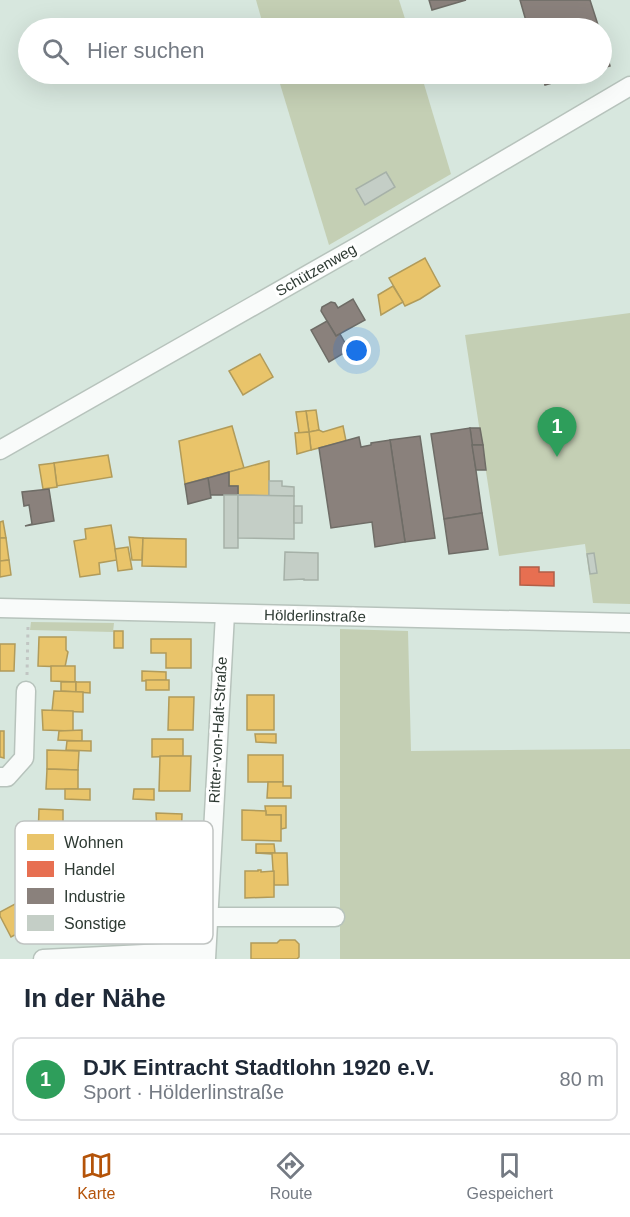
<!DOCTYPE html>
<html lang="de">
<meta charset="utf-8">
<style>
:root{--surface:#fff;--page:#f2f2f3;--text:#1f2937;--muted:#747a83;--line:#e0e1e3;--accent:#b45309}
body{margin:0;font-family:Arial,sans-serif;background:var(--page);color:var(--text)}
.you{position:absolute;left:357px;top:351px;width:21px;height:21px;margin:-15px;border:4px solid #fff;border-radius:50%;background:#1a73e8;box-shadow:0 0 0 9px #1a73e833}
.badge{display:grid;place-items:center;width:39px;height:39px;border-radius:50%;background:var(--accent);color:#fff;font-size:20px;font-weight:700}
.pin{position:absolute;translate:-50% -50px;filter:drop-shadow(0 2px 3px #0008)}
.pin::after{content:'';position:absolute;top:32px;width:21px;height:18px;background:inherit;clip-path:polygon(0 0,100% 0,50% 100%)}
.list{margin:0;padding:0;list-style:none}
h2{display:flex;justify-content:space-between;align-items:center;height:78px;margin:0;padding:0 24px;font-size:26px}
h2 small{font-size:20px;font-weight:400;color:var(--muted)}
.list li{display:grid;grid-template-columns:39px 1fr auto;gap:18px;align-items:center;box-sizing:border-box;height:84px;margin:0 12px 12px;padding:0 12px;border:2px solid var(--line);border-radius:9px}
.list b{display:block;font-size:22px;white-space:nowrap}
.list p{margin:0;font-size:20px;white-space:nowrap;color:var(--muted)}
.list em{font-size:20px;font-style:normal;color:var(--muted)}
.icon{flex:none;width:33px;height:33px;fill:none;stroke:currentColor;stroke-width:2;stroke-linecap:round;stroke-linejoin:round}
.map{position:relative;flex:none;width:630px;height:959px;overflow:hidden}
.search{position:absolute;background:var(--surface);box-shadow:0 6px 24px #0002;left:18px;right:18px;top:18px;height:66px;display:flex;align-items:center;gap:15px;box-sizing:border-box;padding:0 21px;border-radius:33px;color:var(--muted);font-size:22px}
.sheet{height:174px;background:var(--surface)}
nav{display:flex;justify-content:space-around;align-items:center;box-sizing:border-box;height:84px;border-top:2px solid var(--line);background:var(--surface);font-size:16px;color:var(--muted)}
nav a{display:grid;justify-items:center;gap:3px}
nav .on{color:var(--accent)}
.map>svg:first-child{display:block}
.green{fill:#c4cfb4}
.homes{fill:#e9c46a;stroke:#b19b5a;stroke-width:1.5}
.shops{fill:#e76f51;stroke:#b05f48;stroke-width:1.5}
.industry{fill:#8a817c;stroke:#6e6c66;stroke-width:1.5}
.building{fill:#c4cec6;stroke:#a6b1a8;stroke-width:1.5}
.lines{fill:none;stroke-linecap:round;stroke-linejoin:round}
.minor-casing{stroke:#b7c3bc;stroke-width:21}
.path{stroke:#c1c6c3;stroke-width:3;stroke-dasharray:3 4.5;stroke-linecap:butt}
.minor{stroke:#f9fbfa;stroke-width:18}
.labels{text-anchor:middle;stroke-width:6;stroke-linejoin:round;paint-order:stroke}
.street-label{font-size:15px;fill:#2e3a33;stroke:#fff}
.key{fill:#fff;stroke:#c0c4c2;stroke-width:1.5}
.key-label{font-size:16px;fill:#2e3a33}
</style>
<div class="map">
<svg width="630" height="959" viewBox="0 0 630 959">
<rect width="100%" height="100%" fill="#d7e7de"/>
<g class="green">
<polygon points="256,0 399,0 408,28 264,28"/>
<polygon points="277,74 421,74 451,174 329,245"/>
<polygon points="630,313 630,604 593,603 585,544 499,556 465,335"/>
<polygon points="31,622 114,623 113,632 30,630"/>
<polygon points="340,629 408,631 411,751 630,749 630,959 340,959"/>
</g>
<g class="homes">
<polygon points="425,258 440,286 420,299 405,306 389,278"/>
<polygon points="393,286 403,302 381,315 378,295"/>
<polygon points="260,354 273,377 243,395 229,371"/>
<polygon points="316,410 319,430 309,432 306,411"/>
<polygon points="306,411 309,432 299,433 296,412"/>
<polygon points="232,426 244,468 185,484 179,441"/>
<polygon points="343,426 346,441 311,450 309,432 319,430 323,432"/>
<polygon points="309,432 311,450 297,454 295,433"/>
<polygon points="108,455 112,477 57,486 54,463"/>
<polygon points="269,461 269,496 238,495 238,486 229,486 229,472"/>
<polygon points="54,463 57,487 43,489 39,465"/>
<polygon points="3,521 6,538 0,538 0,522"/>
<polygon points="111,525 117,560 99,563 100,574 80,577 74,541 86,539 85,529"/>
<polygon points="129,537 143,538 142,560 132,560"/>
<polygon points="0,538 6,538 9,560 0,561"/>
<polygon points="143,538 186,539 186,567 142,566"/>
<polygon points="128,547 132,569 118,571 115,549"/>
<polygon points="9,560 11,575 0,577 0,561"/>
<rect x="114" y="631" width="9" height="17"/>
<polygon points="39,637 66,637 66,650 68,652 65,667 38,666"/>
<polygon points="151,639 191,639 191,668 166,668 166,653 151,653"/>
<polygon points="0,644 15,644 14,671 0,671"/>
<polygon points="51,666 75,666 75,682 77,682 51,681"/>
<polygon points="142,671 166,672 166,680 142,681"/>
<rect x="146" y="680" width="23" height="10"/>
<polygon points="61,682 76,682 76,692 61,691"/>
<polygon points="76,682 90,682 90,693 76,692"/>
<polygon points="54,691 83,692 83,712 52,711"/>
<rect x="247" y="695" width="27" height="35"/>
<polygon points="169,697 194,697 193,730 168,730"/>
<polygon points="42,710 73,711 73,731 43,730"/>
<polygon points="82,730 82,741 58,740 59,731"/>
<polygon points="0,731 4,731 4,758 0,757"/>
<polygon points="255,734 276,734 276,743 256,742"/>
<polygon points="152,739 183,739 183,756 152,757"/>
<polygon points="67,741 91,741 91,751 66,750"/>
<polygon points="47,750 79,751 78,770 47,769"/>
<rect x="248" y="755" width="35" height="27"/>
<polygon points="160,756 191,756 190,791 159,791"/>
<polygon points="47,769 78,770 78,789 46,789"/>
<polygon points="268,782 283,782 283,786 291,786 291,798 267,798"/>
<polygon points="65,789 90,789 90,800 65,799"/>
<polygon points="134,789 154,789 154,800 133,799"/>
<polygon points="265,806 286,806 286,828 281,829 281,815 266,815"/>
<polygon points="39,809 63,810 63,837 38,836"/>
<polygon points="242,810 266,811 266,815 281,815 281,841 242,840"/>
<polygon points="156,813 182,814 181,843 146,842 147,830 157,831"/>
<polygon points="256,844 274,844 275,853 256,853"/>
<polygon points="256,853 287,853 288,885 274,885 272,854"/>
<polygon points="258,870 261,870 261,872 274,871 274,897 245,898 245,871 258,871"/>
<polygon points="30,896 43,920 11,937 0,916 0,912"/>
<polygon points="280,940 295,940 299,944 299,957 297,959 251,959 251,943 277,943"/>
</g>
<polygon class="shops" points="520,567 539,567 539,572 554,572 554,586 520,585"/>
<g class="industry">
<polygon points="429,0 466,0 432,10"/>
<polygon points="520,0 590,0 599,28 528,28"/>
<polygon points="602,37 610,66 602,68"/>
<polygon points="542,74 583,74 545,85"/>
<polygon points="353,299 365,320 336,336 321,311 322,307 331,302 335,303 338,308"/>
<polygon points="327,321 336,336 340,334 349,350 329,362 311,330"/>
<polygon points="470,428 480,428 483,445 472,445"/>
<polygon points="470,428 482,513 444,519 431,434"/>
<polygon points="420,436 435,538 405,542 390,440"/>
<polygon points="359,437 361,447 371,445 371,443 390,440 405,542 375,547 372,522 331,528 319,448"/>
<polygon points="472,445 483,445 486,470 476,470"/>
<polygon points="229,472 229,486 238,486 238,495 210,495 208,478"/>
<polygon points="208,478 211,498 188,504 185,484"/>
<polygon points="49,489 54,521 25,526 32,524 29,505 24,506 22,492"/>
<polygon points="482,513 488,549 449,554 444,519"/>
</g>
<g class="building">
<polygon points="386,172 395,187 365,205 356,189"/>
<polygon points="269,481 282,481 282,486 294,487 294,496 269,496"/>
<rect x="224" y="495" width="14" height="53"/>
<polygon points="238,495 294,496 294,539 238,538"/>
<rect x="294" y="506" width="8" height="17"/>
<polygon points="285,552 318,553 318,580 304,580 304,579 284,580"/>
<polygon points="594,553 597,573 590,574 587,554"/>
</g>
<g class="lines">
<defs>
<g id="minor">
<polyline points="0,450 360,245 630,86"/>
<polyline points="0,608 630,623"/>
<polyline points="0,777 7,777 24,758 26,691"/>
<polyline points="208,917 335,917"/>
<polyline points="43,959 205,951"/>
<polyline points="206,959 225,614"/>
</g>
</defs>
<use href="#minor" class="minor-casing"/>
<polyline class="path" points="27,675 28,627"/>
<use href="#minor" class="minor"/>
</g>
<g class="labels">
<g class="street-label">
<text transform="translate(316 270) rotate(-30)" y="5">Schützenweg</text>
<text transform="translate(315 616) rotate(1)" y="5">Hölderlinstraße</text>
<text transform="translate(218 730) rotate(-87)" y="5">Ritter-von-Halt-Straße</text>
</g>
</g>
<rect x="15" y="821" width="198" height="123" rx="9" class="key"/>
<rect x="27" y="834" width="27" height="16" fill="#e9c46a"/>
<rect x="27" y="861" width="27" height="16" fill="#e76f51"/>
<rect x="27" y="888" width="27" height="16" fill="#8a817c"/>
<rect x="27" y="915" width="27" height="16" fill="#c4cec6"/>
<g class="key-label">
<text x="64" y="848">Wohnen</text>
<text x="64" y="875">Handel</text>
<text x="64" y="902">Industrie</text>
<text x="64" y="929">Sonstige</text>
</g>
</svg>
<div class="you"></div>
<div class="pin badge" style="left:557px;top:457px;background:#2e9e5b">1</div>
<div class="search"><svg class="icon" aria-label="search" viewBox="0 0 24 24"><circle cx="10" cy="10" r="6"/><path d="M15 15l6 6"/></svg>Hier suchen</div>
</div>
<section class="sheet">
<h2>In der Nähe<small></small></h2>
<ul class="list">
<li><span class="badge" style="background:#2e9e5b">1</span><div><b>DJK Eintracht Stadtlohn 1920 e.V.</b><p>Sport · Hölderlinstraße</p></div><em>80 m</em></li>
</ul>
</section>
<nav>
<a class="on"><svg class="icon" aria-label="map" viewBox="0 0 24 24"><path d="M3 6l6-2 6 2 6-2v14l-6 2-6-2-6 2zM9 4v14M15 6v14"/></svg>Karte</a>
<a><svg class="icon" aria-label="directions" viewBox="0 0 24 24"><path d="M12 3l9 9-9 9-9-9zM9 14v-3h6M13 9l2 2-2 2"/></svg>Route</a>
<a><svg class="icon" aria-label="saved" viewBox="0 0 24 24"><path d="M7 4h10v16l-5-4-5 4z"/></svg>Gespeichert</a>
</nav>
